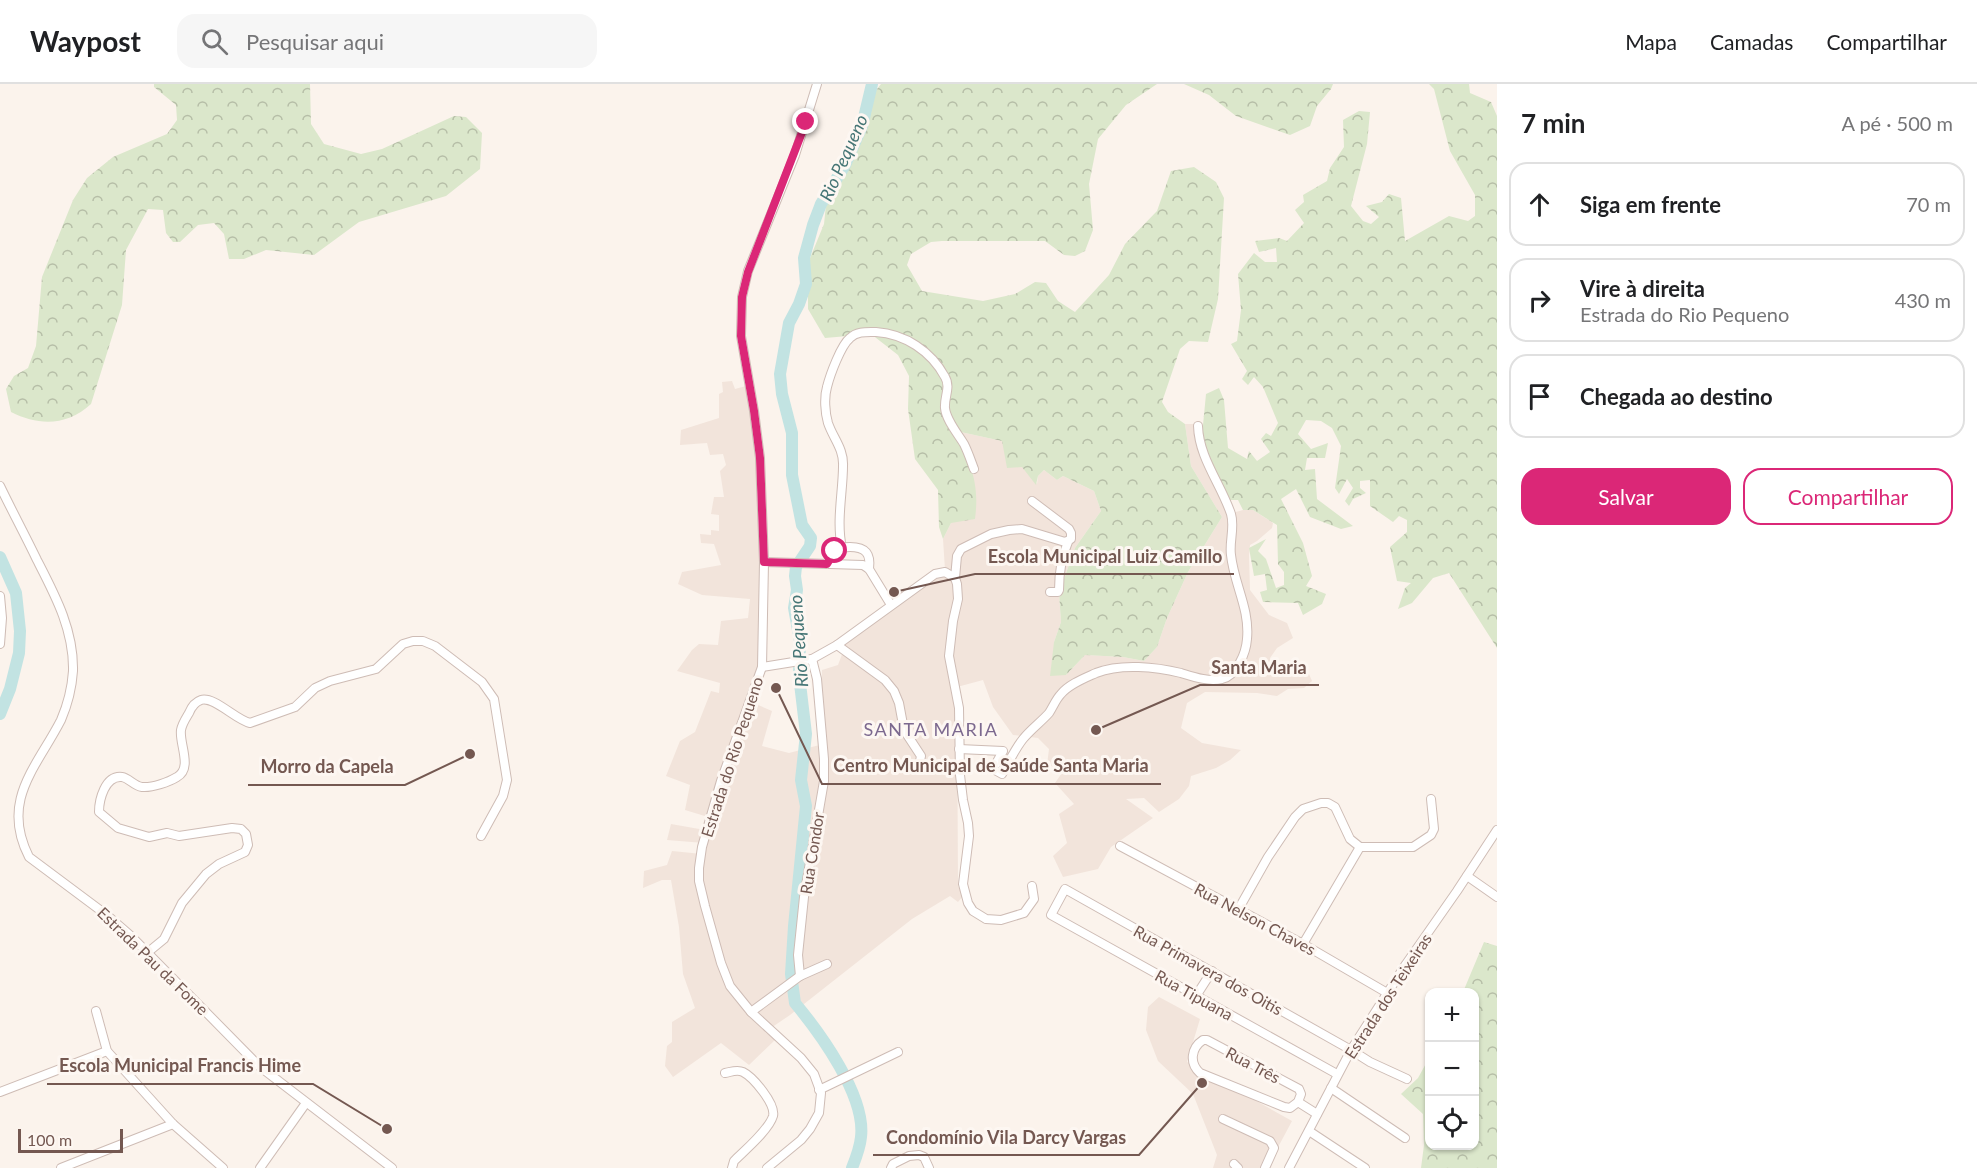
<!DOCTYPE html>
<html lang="pt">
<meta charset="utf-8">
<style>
:root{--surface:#fff;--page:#f6f6f6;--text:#202124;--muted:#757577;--line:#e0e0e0;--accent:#db2777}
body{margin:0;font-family:Lato,sans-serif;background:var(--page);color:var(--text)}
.controls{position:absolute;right:18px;bottom:18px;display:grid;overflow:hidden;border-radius:12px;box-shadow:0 2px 4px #0004}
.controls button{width:54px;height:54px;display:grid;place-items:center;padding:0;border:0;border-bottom:2px solid var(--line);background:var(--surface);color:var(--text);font:30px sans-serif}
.scale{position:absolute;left:18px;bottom:15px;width:105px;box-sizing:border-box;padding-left:6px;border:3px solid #745851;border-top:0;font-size:16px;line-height:21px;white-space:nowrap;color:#745851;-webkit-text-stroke:4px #fdf7f2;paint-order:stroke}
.stop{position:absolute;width:18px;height:18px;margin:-14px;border:4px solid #db2777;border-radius:50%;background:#fff}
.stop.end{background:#db2777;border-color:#fff;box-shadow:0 2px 6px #0008}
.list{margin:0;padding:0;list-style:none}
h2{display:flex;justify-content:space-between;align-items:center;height:78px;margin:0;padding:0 24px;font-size:26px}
h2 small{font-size:20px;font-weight:400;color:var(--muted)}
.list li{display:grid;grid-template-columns:39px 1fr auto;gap:18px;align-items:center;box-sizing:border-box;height:84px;margin:0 12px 12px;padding:0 12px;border:2px solid var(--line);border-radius:18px}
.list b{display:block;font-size:22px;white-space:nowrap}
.list p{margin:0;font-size:20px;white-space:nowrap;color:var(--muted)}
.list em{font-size:20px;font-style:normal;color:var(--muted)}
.actions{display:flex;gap:12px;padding:18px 24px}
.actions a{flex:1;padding:14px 0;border:2px solid var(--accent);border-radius:18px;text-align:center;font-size:21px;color:var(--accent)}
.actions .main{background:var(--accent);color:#fff}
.icon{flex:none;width:33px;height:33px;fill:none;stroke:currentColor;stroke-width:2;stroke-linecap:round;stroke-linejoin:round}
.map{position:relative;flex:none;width:1497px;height:1084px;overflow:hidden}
header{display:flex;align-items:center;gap:36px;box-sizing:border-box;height:84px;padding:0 30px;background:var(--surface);border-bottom:2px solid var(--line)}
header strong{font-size:28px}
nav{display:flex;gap:33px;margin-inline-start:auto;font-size:21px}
.search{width:420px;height:54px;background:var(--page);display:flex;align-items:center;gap:15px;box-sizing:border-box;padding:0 21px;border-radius:18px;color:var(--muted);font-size:22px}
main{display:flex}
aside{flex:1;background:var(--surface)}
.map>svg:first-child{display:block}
.residential{fill:#f2e4db}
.forest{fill:url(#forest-crowns)}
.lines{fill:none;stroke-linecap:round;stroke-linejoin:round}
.river{stroke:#c2e3e2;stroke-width:12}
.minor-casing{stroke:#cebcb5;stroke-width:10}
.minor{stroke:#fff;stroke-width:8}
.route{stroke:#db2777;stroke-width:8}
.labels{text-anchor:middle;stroke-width:6;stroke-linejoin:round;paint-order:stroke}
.street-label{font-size:16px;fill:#745851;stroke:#fdf7f2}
.water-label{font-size:18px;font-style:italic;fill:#467676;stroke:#fdf7f2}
.neighbourhood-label{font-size:18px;letter-spacing:1.5px;fill:#7c698f;stroke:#fdf7f2}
.leader{fill:none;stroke:#745851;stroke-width:2}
.callout-dot{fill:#745851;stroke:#fdf7f2;stroke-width:2}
.callout-label{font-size:18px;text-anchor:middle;font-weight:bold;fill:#745851;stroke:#fdf7f2;stroke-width:6;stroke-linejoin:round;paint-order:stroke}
</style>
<header>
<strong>Waypost</strong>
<div class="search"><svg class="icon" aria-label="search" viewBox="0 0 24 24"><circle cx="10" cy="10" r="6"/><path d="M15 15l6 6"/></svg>Pesquisar aqui</div>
<nav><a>Mapa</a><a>Camadas</a><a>Compartilhar</a></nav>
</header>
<main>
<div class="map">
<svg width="1497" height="1084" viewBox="0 0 1497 1084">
<defs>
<pattern id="forest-crowns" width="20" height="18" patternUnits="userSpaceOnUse" patternTransform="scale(1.5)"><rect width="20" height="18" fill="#dbe7cb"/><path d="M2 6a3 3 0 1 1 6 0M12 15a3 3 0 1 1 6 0" fill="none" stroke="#b6bea7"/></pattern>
</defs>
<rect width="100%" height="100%" fill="#fbf3ec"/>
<g class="residential">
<polygon points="732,297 735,305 746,302 755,360 761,474 759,579 749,617 772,627 762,662 789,669 827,659 822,609 822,586 838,581 844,565 841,561 909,514 945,486 943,455 951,439 956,347 1002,357 1037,400 1038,392 1044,386 1057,396 1063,392 1094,407 1101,427 1075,464 1059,509 1061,538 1054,558 1066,591 1085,571 1123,573 1144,577 1157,563 1167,534 1188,488 1222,433 1191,382 1185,340 1194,340 1232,429 1243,426 1253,426 1273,439 1272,444 1257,457 1250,461 1249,471 1250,506 1269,531 1287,539 1293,554 1277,564 1270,574 1270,590 1282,588 1309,590 1312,597 1304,604 1288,605 1277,612 1257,609 1205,608 1187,619 1181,644 1202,659 1241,666 1230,676 1216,684 1191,692 1189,702 1179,715 1159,728 1144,714 1126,715 1153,734 1111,763 1098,785 1063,793 1053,772 1067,759 1059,730 1074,720 1055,699 1064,686 1047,681 1049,665 1038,654 1013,651 993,623 983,596 957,603 958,802 963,812 958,818 950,812 912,835 790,931 765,948 775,956 749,981 721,959 673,993 665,982 667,962 672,958 672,938 695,924 683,890 679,843 671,796 662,796 643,804 644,787 667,781 672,767 702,770 704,759 667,756 671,740 705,746 708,733 685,726 690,701 666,692 680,657 695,648 711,607 719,609 720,599 677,587 692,566 699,560 718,561 721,537 748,534 750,515 702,511 678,500 682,488 721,481 714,460 701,459 700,450 711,451 711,446 719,447 719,431 711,430 714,413 724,413 720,387 726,381 723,370 710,371 707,359 680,361 681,346 719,334 719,310 723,308 722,298"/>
<polygon points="1159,913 1200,935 1187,978 1292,1037 1267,1084 1213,1084 1217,1071 1193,1010 1158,977 1146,946 1148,923"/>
</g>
<g class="forest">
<path d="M154,0H310L311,40L324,60L361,70L382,65L454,32L466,33L482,49L480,85L446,112L359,138L314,171L266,166L244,175H229L224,150L214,139L198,141L180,158H173L166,149L163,126L148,125L126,166L122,221L91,320C67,342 39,342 11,328L6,305L14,292L28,284L36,262L42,193L73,116L87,94L113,73L167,50L177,36L176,21L154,3Z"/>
<path d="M881,0H1157L1126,21L1098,55L1089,100L1093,146L1085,167L1075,172L1064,171L1045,157H942L931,158L911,170L907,181L922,207L983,217L1015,210L1035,198L1046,199L1058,217L1075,228L1109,191L1125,160L1157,127L1171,87L1194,83L1216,98L1224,114L1218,215L1208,258L1189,257L1180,265L1162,318L1168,328L1185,340L1191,382L1222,433L1188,488L1167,534L1157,563L1144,577L1123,573L1085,571L1066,591L1050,592L1054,558L1061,538L1059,509L1075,464L1101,427L1094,407L1063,392L1057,396L1044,386L1038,392L1036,401L1022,383L1007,384L1002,357L956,347C970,381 980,397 975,435L951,439L943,455L939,443L938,406L915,375L908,325L909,292L898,271L871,250L825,254L808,225V179L824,140L828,102L856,56L870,14Z"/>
<polygon points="1184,0 1333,0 1331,5 1317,22 1310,42 1290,51 1236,32 1209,11"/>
<polygon points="1429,0 1469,0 1470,9 1491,18 1497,32 1497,564 1449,489 1433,494 1412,519 1398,525 1405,504 1411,499 1397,497 1390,463 1407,448 1407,436 1399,432 1393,438 1370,422 1370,396 1360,397 1360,404 1366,409 1353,415 1349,422 1345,417 1353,404 1347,395 1339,410 1335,404 1341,362 1332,344 1321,337 1306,336 1298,350 1311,365 1328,359 1325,374 1307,374 1305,386 1315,385 1317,415 1353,442 1341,445 1310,433 1296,405 1281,415 1303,459 1312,492 1306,502 1326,510 1322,520 1303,531 1298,519 1263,518 1260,508 1267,506 1265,490 1254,492 1249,464 1266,455 1258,467 1266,475 1276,504 1284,501 1284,488 1278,480 1277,441 1253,426 1243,426 1238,416 1229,416 1201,362 1206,310 1219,304 1224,316 1228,364 1247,375 1249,367 1257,377 1270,368 1261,355 1266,349 1271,352 1278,339 1263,303 1254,293 1248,301 1242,295 1247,287 1231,260 1237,257 1241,226 1238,190 1254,169 1265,178 1277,178 1276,164 1259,168 1255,157 1279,154 1287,157 1304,139 1295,126 1304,118 1303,111 1327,97 1330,84 1344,63 1343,36 1359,27 1370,28 1367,60 1351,122 1363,137 1371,140 1379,133 1366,122 1382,118 1389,110 1401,114 1405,157 1449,132 1468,137 1475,132 1475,111 1450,67 1434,5"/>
<polygon points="1484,858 1497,862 1497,1084 1421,1084 1424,1061 1423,1030 1401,1010 1418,994 1429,974 1430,1062 1474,1062 1474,908 1463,908"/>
</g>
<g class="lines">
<g class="river">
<polyline points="0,473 16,509 20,547 19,569 10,605 0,630"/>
<path d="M852,1084C856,1074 860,1064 861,1053C866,1012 820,949 795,919L791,890L794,842L806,722L801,696L806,650L799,591L800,557L794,524L797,506L795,492L796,483L810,462L811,454L802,441L792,391V349L782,310L780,290L789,239L799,220L806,200L804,174L813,141L821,120L845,81L862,42L872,0"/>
</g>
<defs>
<g id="minor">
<path d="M0,402C12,427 25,451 37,476C55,511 74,546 73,587C72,602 67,622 61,636C37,683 0,716 29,773L108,832L131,852L259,982L392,1084"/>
<path d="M842,464C836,437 843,408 843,382C844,365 833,354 828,339C825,329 824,313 827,303C830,291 841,261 850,254C857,247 867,248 876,248C905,250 931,267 945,293C951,303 944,313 945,324C946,336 958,350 964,360C968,368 971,377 974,385"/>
<polyline points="764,478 863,481 869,485 891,521"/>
<path d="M827,480C829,475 831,471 836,467C840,463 844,463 850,463C866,463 871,470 869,485"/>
<path d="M1050,508H1058L1059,506C1059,488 1061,474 1068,458"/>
<polyline points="0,512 2,534 0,560"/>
<polyline points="837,561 885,596 894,607 899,619 904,646 921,672 919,682"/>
<polyline points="762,583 812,575 837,561 935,490 945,488 955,494"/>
<path d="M959,665L1003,667L993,685L1002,690C1009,678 1015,665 1023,655C1031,645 1041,638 1049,629C1053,623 1056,615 1061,610C1069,600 1085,594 1096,589C1121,579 1156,583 1181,589C1194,593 1208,598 1222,595C1237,591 1246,569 1247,555C1250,525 1234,500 1231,471C1229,458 1235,443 1231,430C1221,400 1199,374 1198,342"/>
<polyline points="1120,762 1303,860 1389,910"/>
<polyline points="1467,792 1497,813"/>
<polyline points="1032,802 1034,815 1024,829 1001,836 986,835 973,827 968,819 963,800 969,752 968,739 963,716 960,691 959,624 949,572 953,537 958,515 957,500 955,494 957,472 961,465 991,450 1009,446 1022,445 1065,458 1071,455 1071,449 1069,445 1032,417"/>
<polyline points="1238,826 1268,773 1295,733 1303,725 1321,719 1328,719 1335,723 1350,755 1360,763"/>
<polyline points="1303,860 1360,763 1413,763 1431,751 1434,745 1431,715"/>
<path d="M147,869L164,855L182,819L206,790L219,780L245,768L248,761L246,750L241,745L232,744L179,752L167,749L149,753L118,744L99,728C99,716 105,691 122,693C129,694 134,702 142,703C152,704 169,698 177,693C193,684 179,660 181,646C182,640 186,634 189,629C191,624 195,618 201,616C214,612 236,636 250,639L295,623L315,604L330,597L376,585L403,560L413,557H423L435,562L482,598L494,615L507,696L503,712L481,752"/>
<polyline points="800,892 798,871 804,813 824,697 824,675 817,595 812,575"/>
<polyline points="1196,912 1212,887"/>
<polyline points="96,927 107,967 173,1040 223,1084"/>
<polyline points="751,928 800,892 827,880"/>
<path d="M1203,956H1207L1299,1005L1301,1010L1298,1018L1290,1024L1284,1023L1200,989C1189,979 1191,964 1203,956Z"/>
<path d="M725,989C731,988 737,985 743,988C753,993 776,1020 773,1032C769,1046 744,1067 734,1077L732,1084"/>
<polyline points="1337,990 1051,831 1065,805 1351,966 1370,978 1407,995"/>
<polyline points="1331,1004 1405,1054"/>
<polyline points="819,1006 898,968"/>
<polyline points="0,1008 107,967"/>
<polyline points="1298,1018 1317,1030"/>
<polyline points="1223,1035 1270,1057 1274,1064 1265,1084"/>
<polyline points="1309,1047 1365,1084"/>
<polyline points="1234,1080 1238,1084"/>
<polyline points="61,1084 173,1040"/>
<polyline points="260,1084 306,1019"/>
<polyline points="767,1084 801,1056 810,1045 819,1029 821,1009 814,990 801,974 751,928 730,902 721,879 705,822 699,797 699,784 702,763 721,697 762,583 764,478 760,374 754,327 741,252 742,213 748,187 795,71 817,0"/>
<polyline points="891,1084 893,1080 909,1072 919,1071 924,1073 929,1084"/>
<polyline points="1289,1084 1351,966 1406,880 1457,807 1497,746"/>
</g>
</defs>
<use href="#minor" class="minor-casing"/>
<use href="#minor" class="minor"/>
</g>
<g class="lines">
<polyline class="route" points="806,38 748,188 742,213 741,252 754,327 760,374 764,478 827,480 835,467"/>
</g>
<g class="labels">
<g class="street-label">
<text transform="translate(732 673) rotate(-72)" y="6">Estrada do Rio Pequeno</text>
<text transform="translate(812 769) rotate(-81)" y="6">Rua Condor</text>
<text transform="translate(1255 835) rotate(28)" y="6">Rua Nelson Chaves</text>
<text transform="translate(153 877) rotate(44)" y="6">Estrada Pau da Fome</text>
<text transform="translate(1208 886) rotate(29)" y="6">Rua Primavera dos Oitis</text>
<text transform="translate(1194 911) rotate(29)" y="6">Rua Tipuana</text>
<text transform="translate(1388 912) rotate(-57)" y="6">Estrada dos Teixeiras</text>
<text transform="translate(1253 981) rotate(28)" y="6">Rua Três</text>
</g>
<g class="water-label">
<text transform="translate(844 74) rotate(-66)" y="6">Rio Pequeno</text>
<text transform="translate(799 557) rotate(-94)" y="6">Rio Pequeno</text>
</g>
<g class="neighbourhood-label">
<text x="931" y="652">SANTA MARIA</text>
</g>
</g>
<path class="leader" d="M894 508L975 490H1234M1096 646L1200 601H1319M776 604L822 700H1161M470 670L405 701H248M387 1045L313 1000H47M1202 999L1139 1071H873"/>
<g class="callout-dot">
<circle cx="894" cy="508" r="6"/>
<circle cx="1096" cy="646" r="6"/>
<circle cx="776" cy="604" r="6"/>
<circle cx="470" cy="670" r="6"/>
<circle cx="387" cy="1045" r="6"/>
<circle cx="1202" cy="999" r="6"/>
</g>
<g class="callout-label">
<text x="1105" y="479">Escola Municipal Luiz Camillo</text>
<text x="1259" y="590">Santa Maria</text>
<text x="991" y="688">Centro Municipal de Saúde Santa Maria</text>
<text x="327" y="689">Morro da Capela</text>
<text x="180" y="988">Escola Municipal Francis Hime</text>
<text x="1006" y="1060">Condomínio Vila Darcy Vargas</text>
</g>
</svg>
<div class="controls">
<button>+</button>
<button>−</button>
<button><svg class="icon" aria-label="locate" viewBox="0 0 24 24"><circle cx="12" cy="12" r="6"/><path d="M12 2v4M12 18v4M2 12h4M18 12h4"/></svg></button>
</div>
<div class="scale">100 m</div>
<div class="stop" style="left:835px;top:467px"></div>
<div class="stop end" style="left:806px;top:38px"></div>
</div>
<aside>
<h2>7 min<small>A pé · 500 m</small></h2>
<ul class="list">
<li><svg class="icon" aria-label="ahead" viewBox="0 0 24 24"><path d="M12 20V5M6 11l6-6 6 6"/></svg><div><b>Siga em frente</b></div><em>70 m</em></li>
<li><svg class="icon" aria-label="right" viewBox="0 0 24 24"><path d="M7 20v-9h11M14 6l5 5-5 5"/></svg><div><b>Vire à direita</b><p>Estrada do Rio Pequeno</p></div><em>430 m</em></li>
<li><svg class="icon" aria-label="arrive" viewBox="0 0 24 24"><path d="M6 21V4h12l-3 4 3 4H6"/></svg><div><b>Chegada ao destino</b></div></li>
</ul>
<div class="actions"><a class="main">Salvar</a><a>Compartilhar</a></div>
</aside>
</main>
